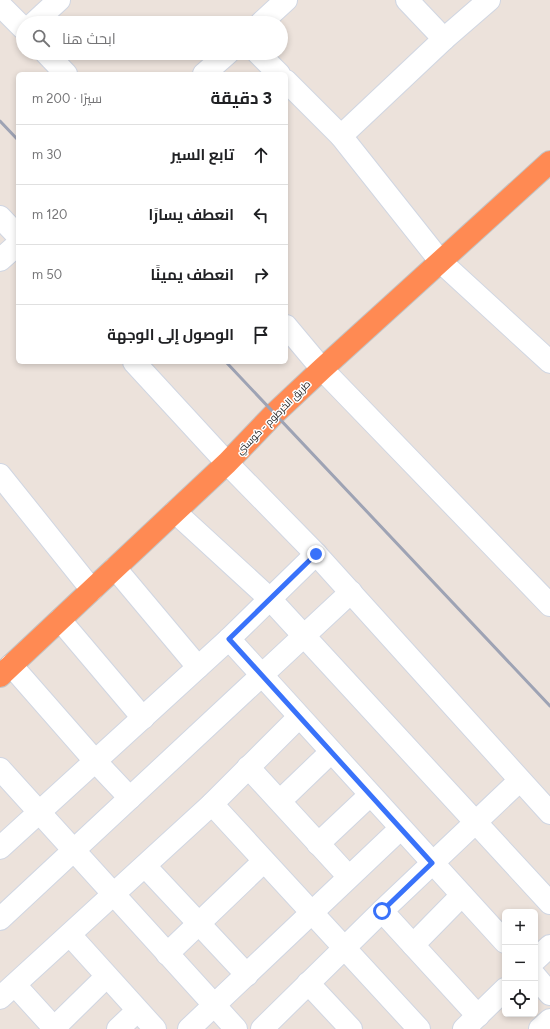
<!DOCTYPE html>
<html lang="ar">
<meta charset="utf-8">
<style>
:root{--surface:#fff;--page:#f2f2f2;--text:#202124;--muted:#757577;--line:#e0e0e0}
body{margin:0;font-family:Figtree,Cairo,sans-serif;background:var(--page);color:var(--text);direction:rtl}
.controls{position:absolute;right:12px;bottom:12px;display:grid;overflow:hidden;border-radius:6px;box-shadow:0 2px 6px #0003}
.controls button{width:36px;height:36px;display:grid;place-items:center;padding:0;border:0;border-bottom:1px solid var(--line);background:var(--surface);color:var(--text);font:20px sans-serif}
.stop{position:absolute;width:12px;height:12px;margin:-9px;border:3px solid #3972fa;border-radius:50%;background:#fff}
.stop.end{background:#3972fa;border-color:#fff;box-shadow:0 1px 4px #0008}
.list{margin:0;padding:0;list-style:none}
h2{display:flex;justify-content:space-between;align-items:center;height:52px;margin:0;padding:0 16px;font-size:17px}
h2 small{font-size:13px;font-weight:400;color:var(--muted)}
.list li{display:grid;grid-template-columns:26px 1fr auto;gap:12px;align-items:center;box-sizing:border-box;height:60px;padding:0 16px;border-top:1px solid var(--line)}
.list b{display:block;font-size:15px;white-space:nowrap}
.list em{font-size:13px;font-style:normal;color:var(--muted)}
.icon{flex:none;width:22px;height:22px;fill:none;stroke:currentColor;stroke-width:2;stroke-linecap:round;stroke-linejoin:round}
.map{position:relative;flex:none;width:550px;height:1029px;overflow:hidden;direction:ltr}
.search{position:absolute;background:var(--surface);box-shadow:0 2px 6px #0003;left:16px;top:16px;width:272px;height:44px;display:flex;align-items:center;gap:10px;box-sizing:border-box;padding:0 14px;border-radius:22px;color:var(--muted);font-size:15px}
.panel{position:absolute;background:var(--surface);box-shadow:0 2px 6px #0003;left:16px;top:72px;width:272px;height:292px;border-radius:6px;direction:rtl}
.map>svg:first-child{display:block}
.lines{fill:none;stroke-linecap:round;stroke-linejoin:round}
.minor-casing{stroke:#d0d6e2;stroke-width:24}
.highway-casing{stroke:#c3c3c3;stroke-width:24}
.minor{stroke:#fff;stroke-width:22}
.highway{stroke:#ff8a53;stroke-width:22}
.rail{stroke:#9ea3b4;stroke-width:3}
.route{stroke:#3972fa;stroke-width:5}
.labels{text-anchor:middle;stroke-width:3;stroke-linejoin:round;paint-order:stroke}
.street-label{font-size:10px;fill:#292929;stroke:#fff}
</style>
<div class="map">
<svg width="550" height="1029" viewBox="0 0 550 1029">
<rect width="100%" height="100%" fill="#ece2db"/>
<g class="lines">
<defs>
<g id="minor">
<polyline points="407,0 444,39"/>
<polyline points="0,5 23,28"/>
<polyline points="34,23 59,0"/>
<polyline points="261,23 286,0"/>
<polyline points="46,53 66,74"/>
<polyline points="258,53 279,74"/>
<polyline points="204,74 228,53"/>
<polyline points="286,81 341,136 441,262 550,362"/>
<polyline points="341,136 444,39 489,0"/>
<polyline points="0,217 18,236"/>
<polyline points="0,260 18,244"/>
<polyline points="286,326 322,369 550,605"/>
<polyline points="134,362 227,463 316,554 550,813"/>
<polyline points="0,475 92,590"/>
<polyline points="175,512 270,599 550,903"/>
<polyline points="115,568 198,667"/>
<polyline points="60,620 143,718"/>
<polyline points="229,639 505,942"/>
<polyline points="11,665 96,762 130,798"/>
<polyline points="248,767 349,877"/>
<polyline points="0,769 236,1029"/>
<polyline points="280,801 331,752"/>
<polyline points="212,804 419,1029"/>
<polyline points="318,844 370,795"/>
<polyline points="0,848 229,639 316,554"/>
<polyline points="145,866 247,975"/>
<polyline points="382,911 478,1016"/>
<polyline points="0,919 351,592"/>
<polyline points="70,935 155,1029"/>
<polyline points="413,945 462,895"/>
<polyline points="167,954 264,861"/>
<polyline points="535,960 550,946"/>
<polyline points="535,976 550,994"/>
<polyline points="308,983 351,1029"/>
<polyline points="15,985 55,1029"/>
<polyline points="0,998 212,804 299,717"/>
<polyline points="54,1028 106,977"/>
<polyline points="118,1029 137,1011"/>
<polyline points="189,1029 400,829"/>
<polyline points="262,1029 382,911 519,781"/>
<polyline points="464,1029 505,989"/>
<polyline points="540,1029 550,1020"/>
</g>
<polyline id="highway" points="0,676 227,463 274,414 322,369 550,162"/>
</defs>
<use href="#minor" class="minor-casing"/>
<use href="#highway" class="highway-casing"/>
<use href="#minor" class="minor"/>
<use href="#highway" class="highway"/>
<g class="rail">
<polyline points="0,121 18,140"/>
<polyline points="226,362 550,706"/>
</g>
</g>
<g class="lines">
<polyline class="route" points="316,554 229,639 432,863 382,911"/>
</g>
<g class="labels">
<g class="street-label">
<text transform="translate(273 417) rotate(-45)" y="4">طريق الخرطوم - كوستي</text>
</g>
</g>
</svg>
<div class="controls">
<button>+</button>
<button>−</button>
<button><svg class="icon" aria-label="locate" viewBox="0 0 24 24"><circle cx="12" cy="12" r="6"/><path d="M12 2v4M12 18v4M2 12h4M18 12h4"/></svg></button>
</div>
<div class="stop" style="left:382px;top:911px"></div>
<div class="stop end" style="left:316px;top:554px"></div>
<div class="search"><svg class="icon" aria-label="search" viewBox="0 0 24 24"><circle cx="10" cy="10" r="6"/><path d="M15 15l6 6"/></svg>ابحث هنا</div>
<section class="panel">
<h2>3 دقيقة<small>سيرًا · 200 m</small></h2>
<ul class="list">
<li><svg class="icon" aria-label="ahead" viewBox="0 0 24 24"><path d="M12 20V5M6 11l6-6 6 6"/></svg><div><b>تابع السير</b></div><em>30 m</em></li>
<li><svg class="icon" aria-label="left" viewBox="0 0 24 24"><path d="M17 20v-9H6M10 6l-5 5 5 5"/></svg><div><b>انعطف يسارًا</b></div><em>120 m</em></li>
<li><svg class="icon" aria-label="right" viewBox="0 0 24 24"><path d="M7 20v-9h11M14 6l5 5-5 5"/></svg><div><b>انعطف يمينًا</b></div><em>50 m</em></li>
<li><svg class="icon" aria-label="arrive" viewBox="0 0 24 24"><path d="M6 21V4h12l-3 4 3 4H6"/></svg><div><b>الوصول إلى الوجهة</b></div></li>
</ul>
</section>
</div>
